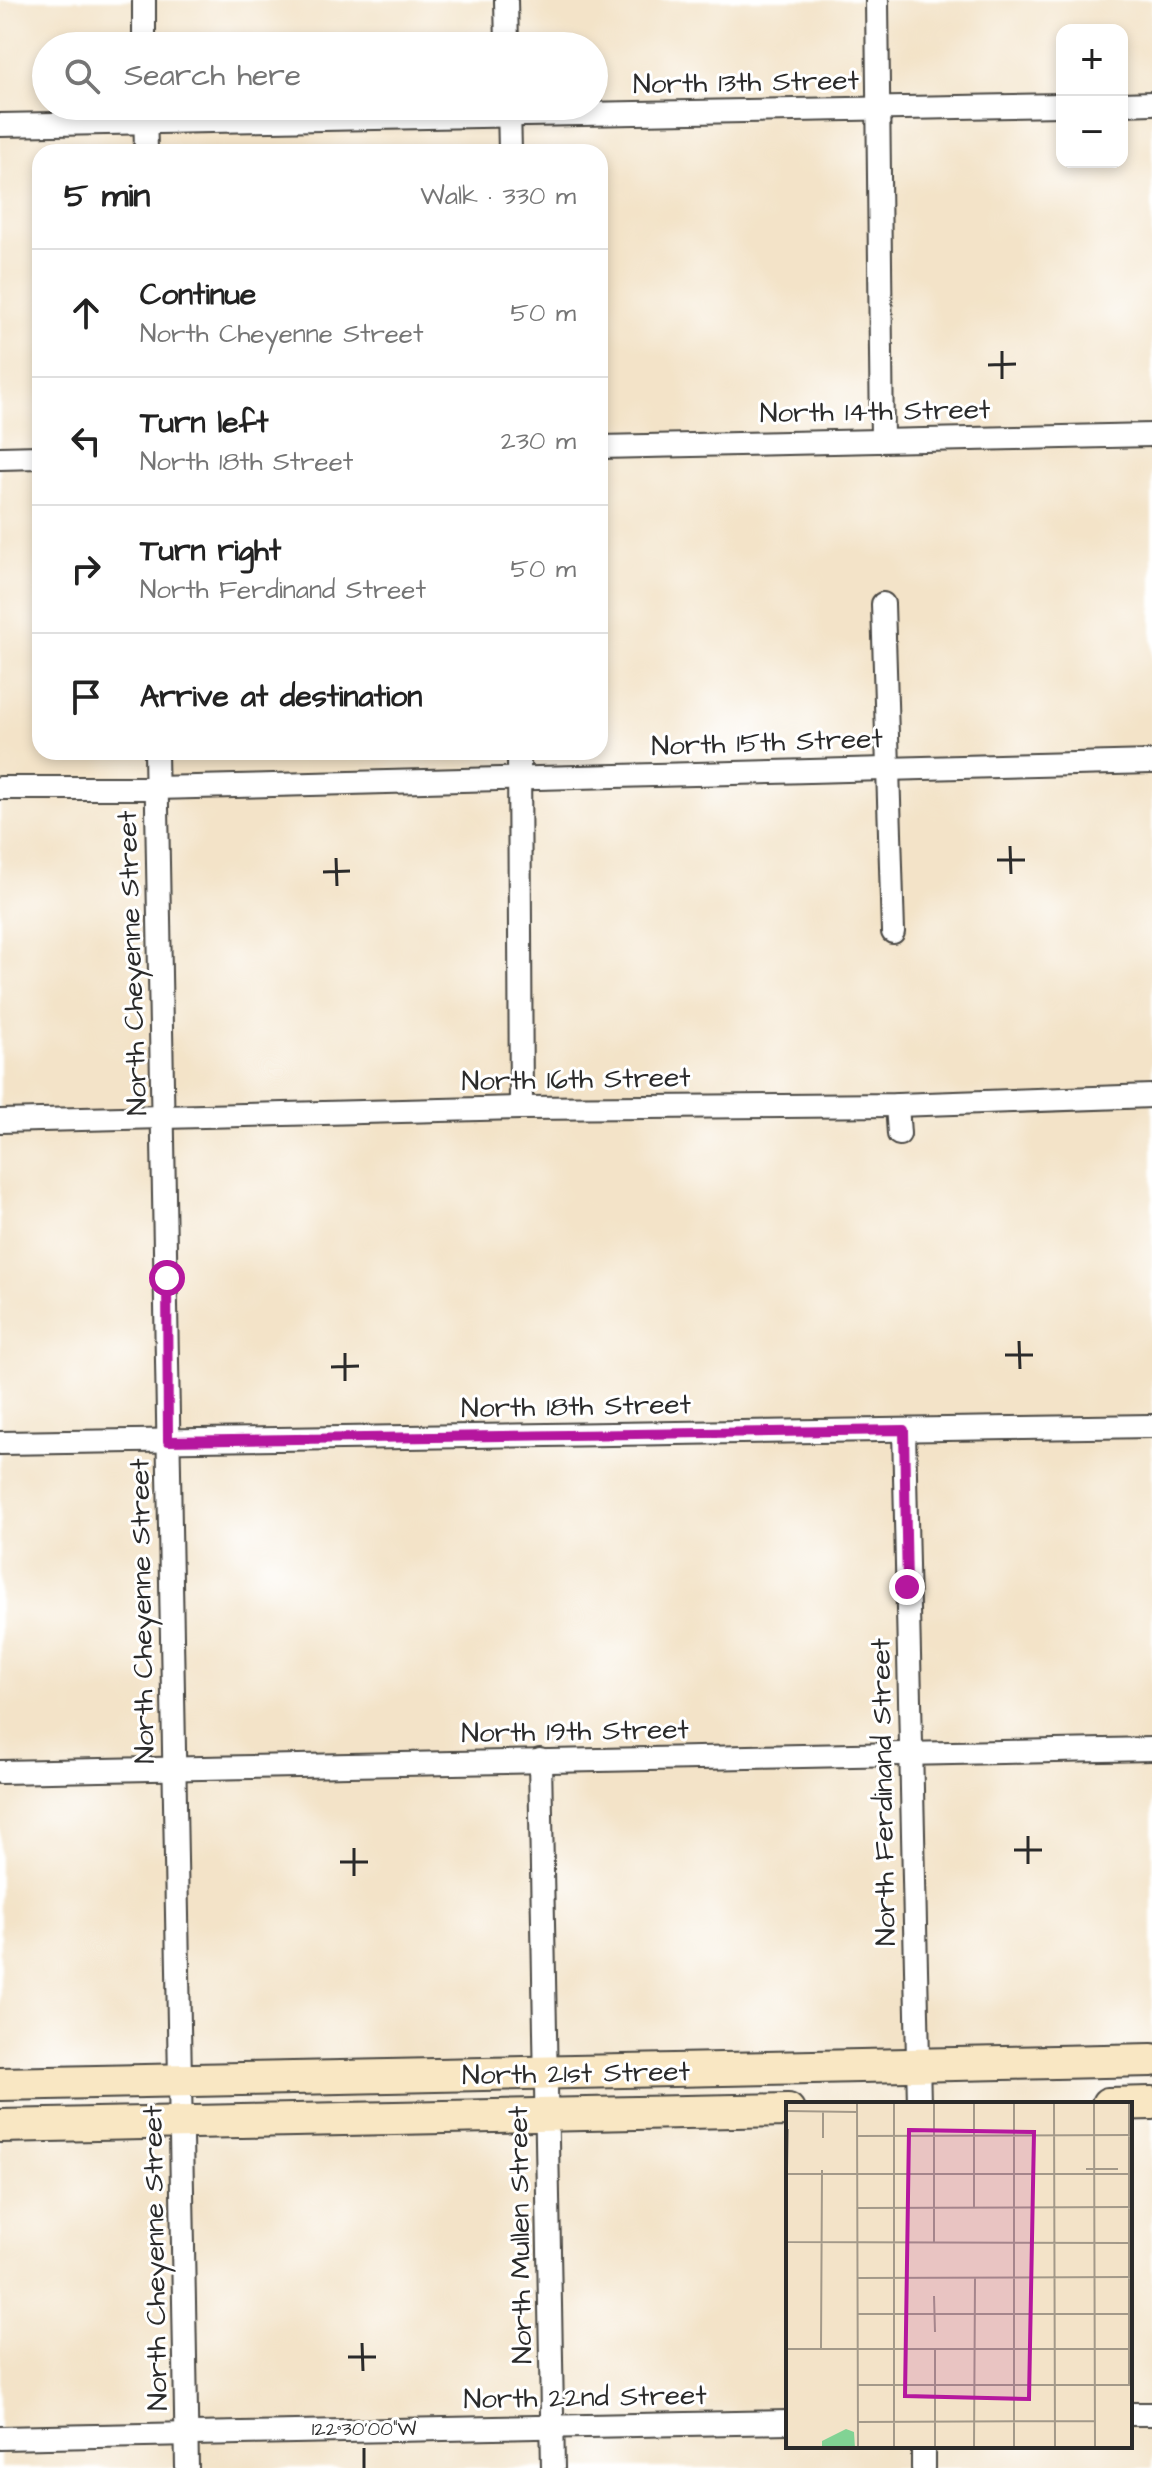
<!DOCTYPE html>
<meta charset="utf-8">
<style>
:root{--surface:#fff;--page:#f2f2f2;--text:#222;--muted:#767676;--line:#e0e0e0}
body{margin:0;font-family:"Architects Daughter",sans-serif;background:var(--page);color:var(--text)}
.controls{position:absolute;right:24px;top:24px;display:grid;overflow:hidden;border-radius:16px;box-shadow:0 4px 12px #0003}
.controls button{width:72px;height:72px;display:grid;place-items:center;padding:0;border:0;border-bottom:2px solid var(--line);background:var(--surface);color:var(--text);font:40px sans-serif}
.stop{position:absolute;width:24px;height:24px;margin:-18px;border:6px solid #b5179e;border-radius:50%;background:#fff}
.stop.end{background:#b5179e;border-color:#fff;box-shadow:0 2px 8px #0008}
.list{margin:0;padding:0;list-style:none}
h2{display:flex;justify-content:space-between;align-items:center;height:104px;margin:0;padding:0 32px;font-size:34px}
h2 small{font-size:26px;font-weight:400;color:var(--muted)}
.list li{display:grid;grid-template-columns:52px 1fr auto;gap:24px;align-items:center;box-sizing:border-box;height:128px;padding:0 32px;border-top:2px solid var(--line)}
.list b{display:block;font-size:30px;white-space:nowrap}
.list p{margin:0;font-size:26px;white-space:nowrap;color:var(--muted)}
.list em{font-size:26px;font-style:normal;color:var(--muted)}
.icon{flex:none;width:44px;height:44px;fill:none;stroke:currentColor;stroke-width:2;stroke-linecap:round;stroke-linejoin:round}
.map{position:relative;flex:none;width:1152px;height:2468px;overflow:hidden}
.search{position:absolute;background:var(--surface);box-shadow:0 4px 12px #0003;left:32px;top:32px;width:576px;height:88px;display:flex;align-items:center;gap:20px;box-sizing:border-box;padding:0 28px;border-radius:44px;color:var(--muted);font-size:30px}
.panel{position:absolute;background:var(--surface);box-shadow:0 4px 12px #0003;left:32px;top:144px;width:576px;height:616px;border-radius:24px}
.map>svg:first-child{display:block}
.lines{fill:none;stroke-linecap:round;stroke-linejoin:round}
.street-casing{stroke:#494743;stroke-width:26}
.secondary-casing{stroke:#494743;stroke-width:36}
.street{stroke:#fff;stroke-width:22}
.secondary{stroke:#f9e7c3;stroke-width:32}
.route{stroke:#b5179e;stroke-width:10}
.ticks{fill:none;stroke:#2b2b2b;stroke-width:3}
.labels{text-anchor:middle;stroke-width:6;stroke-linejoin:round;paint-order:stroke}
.street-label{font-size:28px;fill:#2b2b2b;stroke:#fff}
.inset-road{fill:none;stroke:#a39989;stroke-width:2}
.view{fill:#b5179e;fill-opacity:0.15;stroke:#b5179e;stroke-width:4}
.inset-edge{fill:none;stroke:#2b2b2b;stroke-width:4}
.ticks-label{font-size:20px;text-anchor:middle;fill:#2b2b2b;stroke:#fff;stroke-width:6;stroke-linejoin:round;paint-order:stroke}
</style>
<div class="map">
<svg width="1152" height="2468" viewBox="0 0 1152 2468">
<rect width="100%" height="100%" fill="#fff"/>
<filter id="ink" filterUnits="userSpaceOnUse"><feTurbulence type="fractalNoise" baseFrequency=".0125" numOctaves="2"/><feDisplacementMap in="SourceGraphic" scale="16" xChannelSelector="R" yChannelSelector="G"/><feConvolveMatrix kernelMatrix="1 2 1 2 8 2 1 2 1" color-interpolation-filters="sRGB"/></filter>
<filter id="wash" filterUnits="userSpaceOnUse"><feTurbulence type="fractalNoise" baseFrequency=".006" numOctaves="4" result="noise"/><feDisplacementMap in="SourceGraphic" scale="32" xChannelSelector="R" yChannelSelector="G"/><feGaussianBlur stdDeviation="1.8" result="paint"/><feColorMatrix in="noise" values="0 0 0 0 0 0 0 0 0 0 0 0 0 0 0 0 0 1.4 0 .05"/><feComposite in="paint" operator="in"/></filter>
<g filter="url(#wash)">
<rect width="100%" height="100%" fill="#f3e3c8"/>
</g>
<g filter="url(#ink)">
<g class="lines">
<defs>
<g id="street">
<polyline points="144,0 144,46"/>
<polyline points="506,0 507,46"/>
<polyline points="877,0 882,440"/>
<polyline points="1122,104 1152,103"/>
<polyline points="145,106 146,152"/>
<polyline points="509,106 510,152"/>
<polyline points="0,125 1062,105"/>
<polyline points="600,447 1152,435"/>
<polyline points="0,458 40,457"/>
<polyline points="883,604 893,932"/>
<polyline points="156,752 187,2468"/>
<polyline points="519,752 521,1108"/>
<polyline points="0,788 156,788 1152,762"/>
<polyline points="897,1105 899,1134"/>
<polyline points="0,1121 521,1108 897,1105 1152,1096"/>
<polyline points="904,1430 919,2104"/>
<polyline points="0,1443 1152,1426"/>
<polyline points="540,1760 553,2468"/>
<polyline points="0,1772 1152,1749"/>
<polyline points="1130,2414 1152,2414"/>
<polyline points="0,2438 788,2422"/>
<polyline points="923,2446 923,2468"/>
</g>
<g id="secondary">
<polyline points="0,2084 1152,2060"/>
<polyline points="1108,2104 1152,2103"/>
<polyline points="0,2126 788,2110"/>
</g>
</defs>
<use href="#street" class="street-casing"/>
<use href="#secondary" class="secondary-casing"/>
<use href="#street" class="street"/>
<use href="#secondary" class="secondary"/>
</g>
</g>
<g class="lines" filter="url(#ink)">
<polyline class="route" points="167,1278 168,1441 904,1430 907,1587"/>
</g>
<path class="ticks" d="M1002,351V379M988,365L1016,364M1010,846L1011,874M336,858L337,886M997,860H1025M323,872L350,871M1019,1341L1020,1369M345,1353V1381M1005,1355H1033M331,1367L359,1366M1028,1836V1864M354,1848V1876M1014,1850H1042M340,1862H368M362,2343L363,2371M348,2357H376M364,2448V2468"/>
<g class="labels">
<g class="street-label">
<text transform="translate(746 81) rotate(-1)" y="10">North 13th Street</text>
<text transform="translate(875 410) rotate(-1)" y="10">North 14th Street</text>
<text transform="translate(767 741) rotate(-2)" y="10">North 15th Street</text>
<text transform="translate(131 963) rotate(-92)" y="10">North Cheyenne Street</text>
<text transform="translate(576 1078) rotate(-1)" y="10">North 16th Street</text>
<text transform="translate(576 1405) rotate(-1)" y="10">North 18th Street</text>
<text transform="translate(141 1611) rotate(-91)" y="10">North Cheyenne Street</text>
<text transform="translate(575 1730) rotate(-1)" y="10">North 19th Street</text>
<text transform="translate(882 1792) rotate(-91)" y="10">North Ferdinand Street</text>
<text transform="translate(576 2072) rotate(-1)" y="10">North 21st Street</text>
<text transform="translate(519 2235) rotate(-91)" y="10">North Mullen Street</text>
<text transform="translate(154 2258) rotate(-91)" y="10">North Cheyenne Street</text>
<text transform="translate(585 2396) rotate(-1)" y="10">North 22nd Street</text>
</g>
</g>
<g transform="translate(786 2102)">
<rect width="346" height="346" fill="#f3e3c8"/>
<path d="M60,327L68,330L69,346H36V339Z" fill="#81d394"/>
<path class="inset-road" d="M71,0L72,346M108,0V346M148,0V141M188,0V106M228,0V346M268,0L269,346M308,0L309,346M343,0V283M0,9L71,10M71,34L345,33M37,36V10M1,67L2,27M300,67H332M0,72H346M71,106L345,105M0,140L346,141M71,176L345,175M148,194L149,230M71,212H345M0,247H346M1,247V72M35,247L36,68M149,248V346M72,283H345M72,320L308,319M188,346L189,176"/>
<path class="view" d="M123,28L248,30L243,297L119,294Z"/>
<rect width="346" height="346" class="inset-edge"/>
</g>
<g class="ticks-label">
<text x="364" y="2435">122°30'00"W</text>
</g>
</svg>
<div class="controls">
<button>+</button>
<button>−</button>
</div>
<div class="stop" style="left:167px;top:1278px"></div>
<div class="stop end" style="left:907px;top:1587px"></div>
<div class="search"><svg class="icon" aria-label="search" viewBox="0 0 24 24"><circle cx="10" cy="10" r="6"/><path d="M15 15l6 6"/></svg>Search here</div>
<section class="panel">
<h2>5 min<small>Walk · 330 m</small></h2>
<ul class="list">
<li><svg class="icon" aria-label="ahead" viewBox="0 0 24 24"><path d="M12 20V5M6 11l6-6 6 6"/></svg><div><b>Continue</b><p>North Cheyenne Street</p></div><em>50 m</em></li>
<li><svg class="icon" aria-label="left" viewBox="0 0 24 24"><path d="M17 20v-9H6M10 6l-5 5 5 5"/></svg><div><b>Turn left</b><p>North 18th Street</p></div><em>230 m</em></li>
<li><svg class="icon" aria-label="right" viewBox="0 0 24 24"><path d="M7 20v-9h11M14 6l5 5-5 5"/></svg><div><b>Turn right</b><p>North Ferdinand Street</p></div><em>50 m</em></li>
<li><svg class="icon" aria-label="arrive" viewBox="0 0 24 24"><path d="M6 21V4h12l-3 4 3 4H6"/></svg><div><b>Arrive at destination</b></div></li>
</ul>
</section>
</div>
